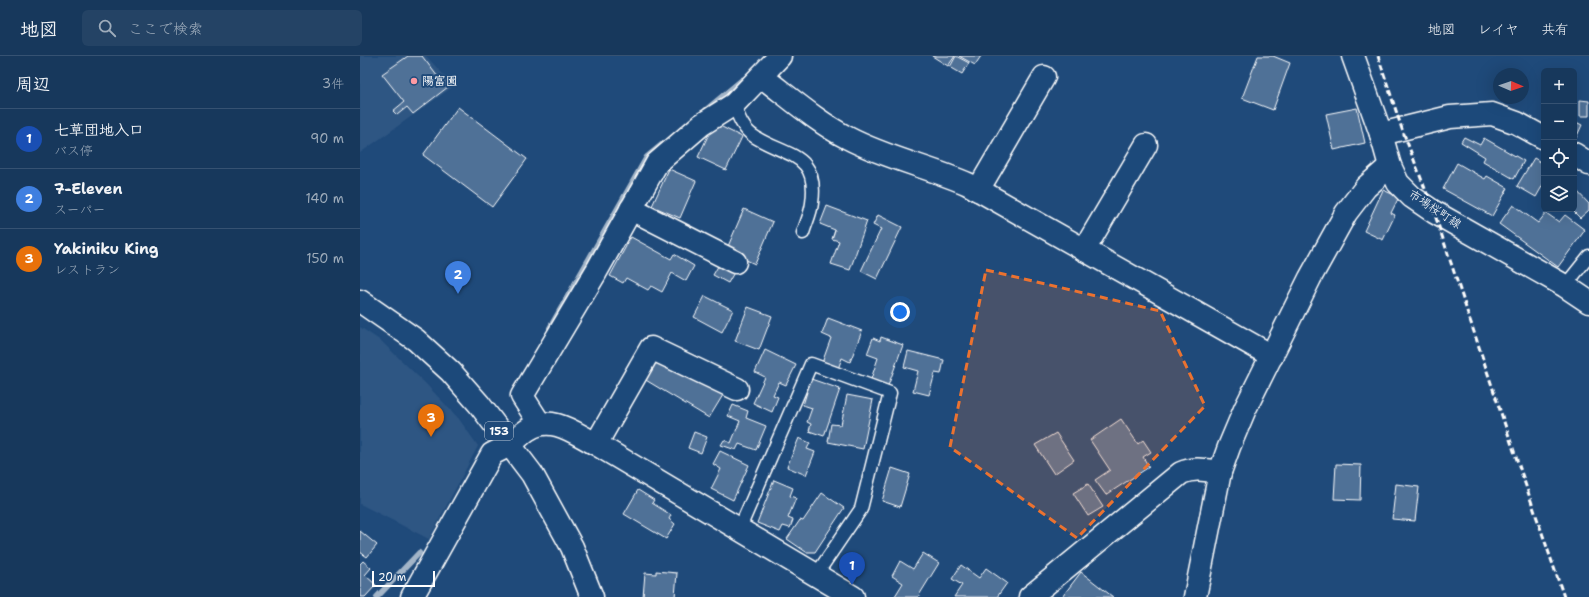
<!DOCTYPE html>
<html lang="ja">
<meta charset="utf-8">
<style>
:root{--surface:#17385c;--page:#244365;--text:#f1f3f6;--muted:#9eacbb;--line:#365272;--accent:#ff9aa2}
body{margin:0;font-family:"Shantell Sans","Klee One",sans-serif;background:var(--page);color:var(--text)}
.controls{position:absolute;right:12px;top:12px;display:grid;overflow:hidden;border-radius:6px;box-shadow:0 4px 16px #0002}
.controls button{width:36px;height:36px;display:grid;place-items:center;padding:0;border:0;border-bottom:1px solid var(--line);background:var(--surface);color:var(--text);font:20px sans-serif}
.compass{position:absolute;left:1133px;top:12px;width:36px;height:36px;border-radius:50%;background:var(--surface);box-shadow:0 4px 16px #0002;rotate:92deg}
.scale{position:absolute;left:12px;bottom:10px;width:63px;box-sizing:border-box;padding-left:4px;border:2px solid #fff;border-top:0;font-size:11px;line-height:14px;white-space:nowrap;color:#fff;-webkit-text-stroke:3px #1f4a7a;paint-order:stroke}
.you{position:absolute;left:540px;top:256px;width:14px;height:14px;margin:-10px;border:3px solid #fff;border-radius:50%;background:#1a73e8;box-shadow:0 0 0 6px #1a73e833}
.badge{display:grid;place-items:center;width:26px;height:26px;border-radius:50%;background:var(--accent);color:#fff;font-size:13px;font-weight:700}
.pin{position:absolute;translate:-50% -33px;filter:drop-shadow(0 1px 2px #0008)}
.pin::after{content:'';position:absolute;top:21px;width:14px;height:12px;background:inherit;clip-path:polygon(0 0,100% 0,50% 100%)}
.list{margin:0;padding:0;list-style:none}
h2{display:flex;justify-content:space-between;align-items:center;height:52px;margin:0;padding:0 16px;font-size:17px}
h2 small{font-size:13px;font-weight:400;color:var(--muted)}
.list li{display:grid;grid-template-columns:26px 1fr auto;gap:12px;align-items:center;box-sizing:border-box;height:60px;padding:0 16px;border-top:1px solid var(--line)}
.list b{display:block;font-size:15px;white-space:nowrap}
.list p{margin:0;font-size:13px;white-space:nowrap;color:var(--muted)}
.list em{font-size:13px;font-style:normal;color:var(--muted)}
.icon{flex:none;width:22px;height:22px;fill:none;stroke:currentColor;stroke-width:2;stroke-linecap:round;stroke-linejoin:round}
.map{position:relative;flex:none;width:1229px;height:541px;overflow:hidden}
header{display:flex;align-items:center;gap:24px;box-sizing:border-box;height:56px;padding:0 20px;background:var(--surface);border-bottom:1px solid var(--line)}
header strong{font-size:19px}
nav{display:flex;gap:22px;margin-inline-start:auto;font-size:14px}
.search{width:280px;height:36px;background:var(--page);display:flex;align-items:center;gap:10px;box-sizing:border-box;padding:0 14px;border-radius:6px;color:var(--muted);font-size:15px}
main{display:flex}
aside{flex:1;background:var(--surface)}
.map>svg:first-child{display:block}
.built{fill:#2e5683}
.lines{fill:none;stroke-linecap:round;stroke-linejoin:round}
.stream{stroke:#a3b5c8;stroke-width:6}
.building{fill:#507197;stroke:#fff}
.service-casing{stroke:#fff;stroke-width:15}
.minor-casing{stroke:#fff;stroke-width:25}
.tertiary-casing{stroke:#fff;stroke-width:25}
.secondary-casing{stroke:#fff;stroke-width:25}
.trunk-casing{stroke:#fff;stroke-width:25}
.service{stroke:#1f4a7a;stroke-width:12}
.minor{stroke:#1f4a7a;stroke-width:22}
.tertiary{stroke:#1f4a7a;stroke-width:22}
.secondary{stroke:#1f4a7a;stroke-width:22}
.trunk{stroke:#1f4a7a;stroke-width:22}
.rail{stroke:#fff;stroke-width:3;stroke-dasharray:6 3;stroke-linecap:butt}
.marked{fill:#eb7230;fill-opacity:0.2;stroke:#eb7230;stroke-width:3;stroke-dasharray:8 5;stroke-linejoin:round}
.poi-dot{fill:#ff9aa2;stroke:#1f4a7a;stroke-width:1.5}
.labels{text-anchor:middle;stroke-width:4;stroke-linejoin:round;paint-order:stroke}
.shield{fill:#1f4a7a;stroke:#bcc9d7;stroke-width:1}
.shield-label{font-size:11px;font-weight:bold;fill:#fff}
.poi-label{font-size:12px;font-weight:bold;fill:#fff;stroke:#1f4a7a;text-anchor:start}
.street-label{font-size:12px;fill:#fff;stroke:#1f4a7a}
</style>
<header>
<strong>地図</strong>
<div class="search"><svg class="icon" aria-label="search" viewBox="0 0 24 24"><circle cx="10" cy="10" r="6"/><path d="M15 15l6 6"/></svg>ここで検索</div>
<nav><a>地図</a><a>レイヤ</a><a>共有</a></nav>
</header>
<main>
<aside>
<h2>周辺<small>3件</small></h2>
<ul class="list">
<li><span class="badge" style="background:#1a4fb4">1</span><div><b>七草団地入口</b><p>バス停</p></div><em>90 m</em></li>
<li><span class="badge" style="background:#3f7fe0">2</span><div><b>7-Eleven</b><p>スーパー</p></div><em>140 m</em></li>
<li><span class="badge" style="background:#e8710a">3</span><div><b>Yakiniku King</b><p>レストラン</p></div><em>150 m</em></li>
</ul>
</aside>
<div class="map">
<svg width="1229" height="541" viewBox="0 0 1229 541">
<rect width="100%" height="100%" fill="#1f4a7a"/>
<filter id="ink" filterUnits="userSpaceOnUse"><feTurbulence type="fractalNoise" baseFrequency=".025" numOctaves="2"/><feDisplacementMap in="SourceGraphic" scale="8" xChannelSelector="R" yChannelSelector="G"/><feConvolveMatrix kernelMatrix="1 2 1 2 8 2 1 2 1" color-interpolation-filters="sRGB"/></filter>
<g filter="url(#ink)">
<g class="built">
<polygon points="0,0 66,0 94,30 0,97"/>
<polygon points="0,271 21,285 66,328 99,363 118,390 69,483 0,448"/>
</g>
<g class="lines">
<g class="stream">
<polyline points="346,54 382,24"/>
<polyline points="190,272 287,101 304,87"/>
<polyline points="17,541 59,497"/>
</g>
</g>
<g class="building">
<polygon points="48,0 62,0 81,25 84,24 88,31 53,58 47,51 37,59 33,55 44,46 22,18"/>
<polygon points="572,0 595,0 588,10"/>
<polygon points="596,0 609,7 602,18 590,11"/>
<polygon points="599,0 621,0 615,9"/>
<polygon points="898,0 913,0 930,7 913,54 882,42"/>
<polygon points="1220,44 1229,45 1229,60 1220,60"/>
<polygon points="98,51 167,103 132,151 63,99"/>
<polygon points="997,52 1005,87 974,94 966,58"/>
<polygon points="1214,65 1222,69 1216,82 1214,81"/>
<polygon points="354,67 382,81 366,114 338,101"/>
<polygon points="1104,81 1120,89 1124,82 1164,105 1154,123 1123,105 1125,101 1101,86"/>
<polygon points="1174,102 1184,108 1184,127 1176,141 1157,130"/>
<polygon points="1097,107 1125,123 1127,120 1148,132 1132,160 1083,133"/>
<polygon points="309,113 336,125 320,162 292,150"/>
<polygon points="1023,134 1039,141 1031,157 1035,159 1023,184 1004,175"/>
<polygon points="1216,134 1229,148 1229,154 1220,162 1211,153 1214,153 1214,136"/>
<polygon points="1153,149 1178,167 1186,157 1199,166 1205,159 1225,174 1198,211 1139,168"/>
<polygon points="467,150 507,165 490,214 471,208 479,185 472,183 475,174 460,168"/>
<polygon points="384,153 413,166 395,208 366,195"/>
<polygon points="518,159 542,171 517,223 501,215 521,173 513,169"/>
<polygon points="271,181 311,203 314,198 334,210 326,225 312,217 302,236 291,230 288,234 266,222 263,227 250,220"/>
<polygon points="361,205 376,213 368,227 353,219"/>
<polygon points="345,240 373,254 362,276 334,261"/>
<polygon points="388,251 412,260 399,294 375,285"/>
<polygon points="468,262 502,275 490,306 482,302 478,313 462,307 471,282 462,278"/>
<polygon points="521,281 543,289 528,330 511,323 518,302 507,298 513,282 520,285"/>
<polygon points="405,294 436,309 426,329 419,326 413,339 418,341 412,356 393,347 405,321 395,316"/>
<polygon points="548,295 584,304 581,318 575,317 569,339 553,335 558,315 544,311"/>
<polygon points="298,300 363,339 349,362 284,323"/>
<polygon points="451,323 480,333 464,380 449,375 451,368 447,366 452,352 443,349"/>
<polygon points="487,339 513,344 503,393 468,386 471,368 481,369"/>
<polygon points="373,349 388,355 386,362 406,370 396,394 379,388 376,394 361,389 364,384 371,387 380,365 368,360"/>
<polygon points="761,363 778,388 783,384 791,396 783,401 789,411 746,439 735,424 750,414 730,384"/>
<polygon points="334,376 347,381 341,397 328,392"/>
<polygon points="696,377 714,404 694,418 675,389"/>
<polygon points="439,382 450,387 447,393 455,396 446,419 427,411"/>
<polygon points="360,395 389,409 373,444 351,433 361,413 353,408"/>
<polygon points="976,408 1001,409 1000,444 974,443"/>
<polygon points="532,412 550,418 540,451 522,445"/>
<polygon points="414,424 433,432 430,440 436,442 428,462 433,464 430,472 423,470 420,476 397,467"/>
<polygon points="728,428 743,451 728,460 713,437"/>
<polygon points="1036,428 1059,431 1055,465 1032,463"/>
<polygon points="278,434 294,444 292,447 311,459 309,463 315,468 306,483 264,458"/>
<polygon points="462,437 484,452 455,496 446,496 427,483 440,464 443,465"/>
<polygon points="0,475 17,489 7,501 0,496"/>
<polygon points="563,497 579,507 558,541 537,541 535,540 543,527 532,520 540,505 553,513"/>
<polygon points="3,505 11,512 5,519 16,529 5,541 0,541 0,508"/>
<polygon points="601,509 619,522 626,512 647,527 637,541 594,541 602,529 592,523"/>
<polygon points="296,515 317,517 315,541 283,541 285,517 296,518"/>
<polygon points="721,516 753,541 702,541"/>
</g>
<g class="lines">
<defs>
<g id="service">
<path d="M374,48C378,60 383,74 395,81C427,101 459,97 452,147C451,157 446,167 443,177"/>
<polyline points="1205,230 1229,200"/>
<polyline points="379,474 451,308 530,337 501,453 456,519"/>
</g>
<g id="minor">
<path d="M401,20C429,41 457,66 488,82C526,102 569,111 608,128L912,300"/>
<polyline points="1021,78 1090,61 1132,58 1157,67 1184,82"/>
<polyline points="1214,98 1229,108"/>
<polyline points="618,134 684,21"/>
<polyline points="271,153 375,206"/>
<polyline points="724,194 786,89"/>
<polyline points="180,368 162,340 236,216 297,107 341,69 374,48 420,0"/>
<polyline points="236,388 291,292 377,333"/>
<polyline points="52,541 132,398 150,389"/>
<path d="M670,541L821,417C834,411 846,414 860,416"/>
</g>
<g id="tertiary">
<path d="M150,389C156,384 162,377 169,373C192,358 216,378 236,388L493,541"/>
<polyline points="835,541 860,416 869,391 885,353 950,222 986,157 1006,131 1030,110"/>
</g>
<polyline id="secondary" points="993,0 1021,78 1030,110 1038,127 1052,141 1074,156 1205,230 1229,246"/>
<polyline id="trunk" points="0,245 56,284 91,316 119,348 172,418 212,491 232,541"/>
</defs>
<use href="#service" class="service-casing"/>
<use href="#minor" class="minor-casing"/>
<use href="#tertiary" class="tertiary-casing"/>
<use href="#secondary" class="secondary-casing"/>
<use href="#trunk" class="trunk-casing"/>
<use href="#service" class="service"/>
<use href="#minor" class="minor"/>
<use href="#tertiary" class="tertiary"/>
<use href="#secondary" class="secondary"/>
<use href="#trunk" class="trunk"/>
<polyline class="rail" points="1018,0 1042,73 1074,156 1143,363 1204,541"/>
</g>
</g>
<path class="marked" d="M626,214L800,255L845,350L717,482L590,391Z"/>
<circle class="poi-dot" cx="54" cy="25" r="4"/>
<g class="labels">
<rect class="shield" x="125" y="366" width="28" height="18" rx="3"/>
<g class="shield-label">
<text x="139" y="379">153</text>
</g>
<g class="poi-label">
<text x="62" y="29">陽富園</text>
</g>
<g class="street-label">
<text transform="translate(1075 153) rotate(33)" y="4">市場桜町線</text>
</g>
</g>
</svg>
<div class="controls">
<button>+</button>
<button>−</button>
<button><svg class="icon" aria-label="locate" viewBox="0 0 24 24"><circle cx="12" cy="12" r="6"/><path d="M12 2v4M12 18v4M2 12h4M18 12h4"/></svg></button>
<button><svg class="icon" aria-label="layers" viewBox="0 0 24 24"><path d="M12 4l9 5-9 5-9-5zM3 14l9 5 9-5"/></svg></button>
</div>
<svg class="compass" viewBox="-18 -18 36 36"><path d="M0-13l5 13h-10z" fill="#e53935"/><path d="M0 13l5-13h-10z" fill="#9eacbb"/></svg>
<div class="scale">20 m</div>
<div class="you"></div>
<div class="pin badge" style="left:492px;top:529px;background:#1a4fb4">1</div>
<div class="pin badge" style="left:98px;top:238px;background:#3f7fe0">2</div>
<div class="pin badge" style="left:71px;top:381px;background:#e8710a">3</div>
</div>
</main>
